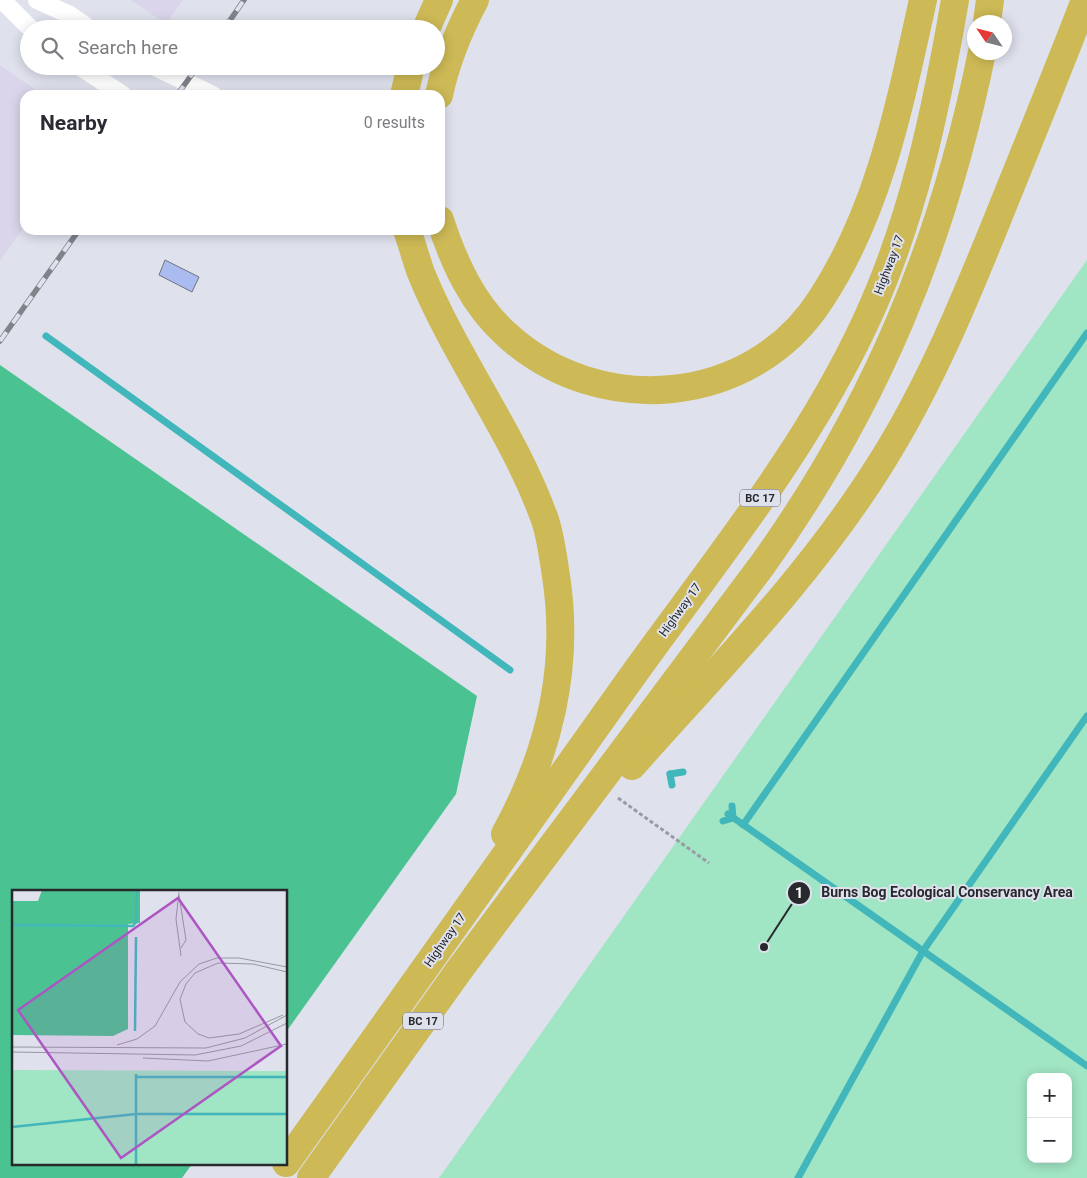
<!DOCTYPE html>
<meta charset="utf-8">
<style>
:root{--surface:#fff;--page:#f2f2f3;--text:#2b2b33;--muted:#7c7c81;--line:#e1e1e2}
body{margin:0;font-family:Roboto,sans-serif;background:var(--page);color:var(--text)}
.controls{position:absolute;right:15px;bottom:15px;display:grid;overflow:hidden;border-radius:10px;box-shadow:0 2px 12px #0003}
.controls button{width:45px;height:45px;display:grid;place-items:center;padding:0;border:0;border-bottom:1px solid var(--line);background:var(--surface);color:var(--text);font:25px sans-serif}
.compass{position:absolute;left:967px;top:15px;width:45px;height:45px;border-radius:50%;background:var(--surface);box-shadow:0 2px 12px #0003;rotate:305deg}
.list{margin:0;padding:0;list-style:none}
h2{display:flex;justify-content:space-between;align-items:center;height:65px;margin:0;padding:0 20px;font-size:21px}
h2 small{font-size:16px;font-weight:400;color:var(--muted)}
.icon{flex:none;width:28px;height:28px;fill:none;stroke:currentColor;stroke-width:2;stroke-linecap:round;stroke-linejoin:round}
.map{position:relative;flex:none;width:1087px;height:1178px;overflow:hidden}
.search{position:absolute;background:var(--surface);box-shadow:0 2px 12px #0003;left:20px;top:20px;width:425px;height:55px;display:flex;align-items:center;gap:12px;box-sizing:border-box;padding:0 18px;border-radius:28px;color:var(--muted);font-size:19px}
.panel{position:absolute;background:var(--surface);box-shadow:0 2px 12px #0003;left:20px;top:90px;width:425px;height:145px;border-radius:15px}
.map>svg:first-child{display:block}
.industrial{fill:#dbd5eb}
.green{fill:#a0e5c4;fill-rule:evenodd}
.forest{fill:#4bc291}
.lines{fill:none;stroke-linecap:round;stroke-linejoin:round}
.stream{stroke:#42b7bb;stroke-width:7}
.building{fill:#aabbef;stroke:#70747d}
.path{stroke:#999ba4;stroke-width:3;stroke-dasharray:4 2.5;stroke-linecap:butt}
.minor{stroke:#fff;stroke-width:18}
.motorway{stroke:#cdb955;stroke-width:28}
.rail-casing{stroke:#81838b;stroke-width:5.5}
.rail{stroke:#dfe2ed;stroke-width:4;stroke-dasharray:11;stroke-linecap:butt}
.labels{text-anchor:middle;stroke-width:4;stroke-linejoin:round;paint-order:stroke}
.shield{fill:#dfe2ed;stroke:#5e6067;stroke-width:1}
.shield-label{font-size:11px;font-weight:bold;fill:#27292d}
.street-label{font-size:12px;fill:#27292d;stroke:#dfe2ed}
.inset-river{fill:none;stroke:#42b7bb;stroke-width:2.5}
.inset-road{fill:none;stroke:#9598a0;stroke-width:1}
.view{fill:#ac55c3;fill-opacity:0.15;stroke:#ac55c3;stroke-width:2.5}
.inset-edge{fill:none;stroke:#27292d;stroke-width:2.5}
.leader{fill:none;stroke:#27292d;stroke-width:2}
.callout-dot{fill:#27292d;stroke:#dfe2ed;stroke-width:2}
.mark-label{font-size:15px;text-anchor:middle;font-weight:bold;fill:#fff}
.callout-label{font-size:14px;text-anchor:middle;font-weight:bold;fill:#27292d;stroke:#dfe2ed;stroke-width:4;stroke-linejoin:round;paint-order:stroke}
</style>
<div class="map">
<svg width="1087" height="1178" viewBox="0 0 1087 1178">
<rect width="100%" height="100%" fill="#dfe2ed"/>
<g class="industrial">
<polygon points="131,0 183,0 166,24"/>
<polygon points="0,65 43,95 25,95 25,226 0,261"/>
</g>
<path class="green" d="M1087,260V1178H439ZM1031,1077H1068V1159H1031Z"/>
<polygon class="forest" points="0,365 477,696 456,794 286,1032 286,892 14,892 14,1164 192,1164 182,1178 0,1178"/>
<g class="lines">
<g class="stream">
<polyline points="46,336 510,670"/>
<polyline points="670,774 683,772"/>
<polyline points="670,774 672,785"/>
<polyline points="728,814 1087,1066"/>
<polyline points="723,821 733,818 732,806"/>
<polyline points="743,825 1087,333"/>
<polyline points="798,1178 923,951 1087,716"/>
</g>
</g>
<polygon class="building" points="165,260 199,277 192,292 159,275"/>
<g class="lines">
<polyline class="path" points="618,798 709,863"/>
<g class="minor">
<polyline points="2,0 31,29"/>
<polyline points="37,0 70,15 90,29"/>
<polyline points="79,66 123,95"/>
<polyline points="153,66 213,95"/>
</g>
<g class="motorway">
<polyline points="987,22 990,0"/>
<polyline points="426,29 439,0"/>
<polyline points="404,95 411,66"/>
<path d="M439,95C446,62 459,30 475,0"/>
<path d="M440,220C454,263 473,305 507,335C599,419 752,407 821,299C880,209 900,103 923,0"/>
<path d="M407,230C412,244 416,259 421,273C456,359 514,433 545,520C551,538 553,557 556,576C570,666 549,754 505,834"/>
<path d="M632,766C718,669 812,574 881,463C930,385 964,302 998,218C1027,146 1057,73 1085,0"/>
<path d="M286,1163C400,1004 513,844 626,685C710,567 805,453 866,321C913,220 936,110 955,0"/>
<path d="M311,1178L460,969L763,564C876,406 943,243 982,52"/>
</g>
<defs>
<g id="rail">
<polyline points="224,29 244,0"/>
<polyline points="177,95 198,66"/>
<polyline points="0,341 79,230"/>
</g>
</defs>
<use href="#rail" class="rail-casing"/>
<use href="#rail" class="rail"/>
</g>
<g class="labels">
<g class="shield">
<rect x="740" y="489.5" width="40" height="17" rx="4"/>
<rect x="403" y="1012.5" width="40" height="17" rx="4"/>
</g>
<g class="shield-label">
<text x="760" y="502">BC 17</text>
<text x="423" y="1025">BC 17</text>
</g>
<g class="street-label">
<text transform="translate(889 265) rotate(-69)" y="4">Highway 17</text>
<text transform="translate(680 610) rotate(-54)" y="4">Highway 17</text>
<text transform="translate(445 940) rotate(-55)" y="4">Highway 17</text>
</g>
</g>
<g transform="translate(12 890)">
<rect width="275" height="275" fill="#dfe2ed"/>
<path d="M0,180L275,181V275H0Z" fill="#a0e5c4"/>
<path d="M30,0H128V33L116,34V139L101,146L0,145V11H26Z" fill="#4bc291"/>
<path class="inset-river" d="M0,35L121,36L124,32L125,0M123,141L124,47M124,187H275M0,237L124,224H275M124,275V184"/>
<path class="inset-road" d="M167,2L164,29L169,66M167,5L174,50L169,58M271,125L227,144L197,148L186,144L173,132L168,109L174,94L183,83L206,73L241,74L275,82M105,155L125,149L143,136L168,92L187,74L205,68H227L275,77M0,157L194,158L233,148L275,125M0,162L183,165L229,156L275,133M131,168L196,171L275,154"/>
<path class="view" d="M166,8L269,156L109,268L6,120Z"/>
<rect width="275" height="275" class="inset-edge"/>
</g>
<path class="leader" d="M764 947L799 893"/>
<g class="callout-dot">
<circle cx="764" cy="947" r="5"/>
<circle cx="799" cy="893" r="12"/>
</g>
<g class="mark-label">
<text x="799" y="898">1</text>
</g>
<g class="callout-label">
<text x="947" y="897">Burns Bog Ecological Conservancy Area</text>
</g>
</svg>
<div class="controls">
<button>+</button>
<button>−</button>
</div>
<svg class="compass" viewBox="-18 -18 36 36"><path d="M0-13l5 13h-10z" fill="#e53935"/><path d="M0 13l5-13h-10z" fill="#7c7c81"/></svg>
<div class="search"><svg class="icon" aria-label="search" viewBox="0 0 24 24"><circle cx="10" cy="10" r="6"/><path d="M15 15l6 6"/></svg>Search here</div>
<section class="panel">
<h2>Nearby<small>0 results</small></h2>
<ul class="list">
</ul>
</section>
</div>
